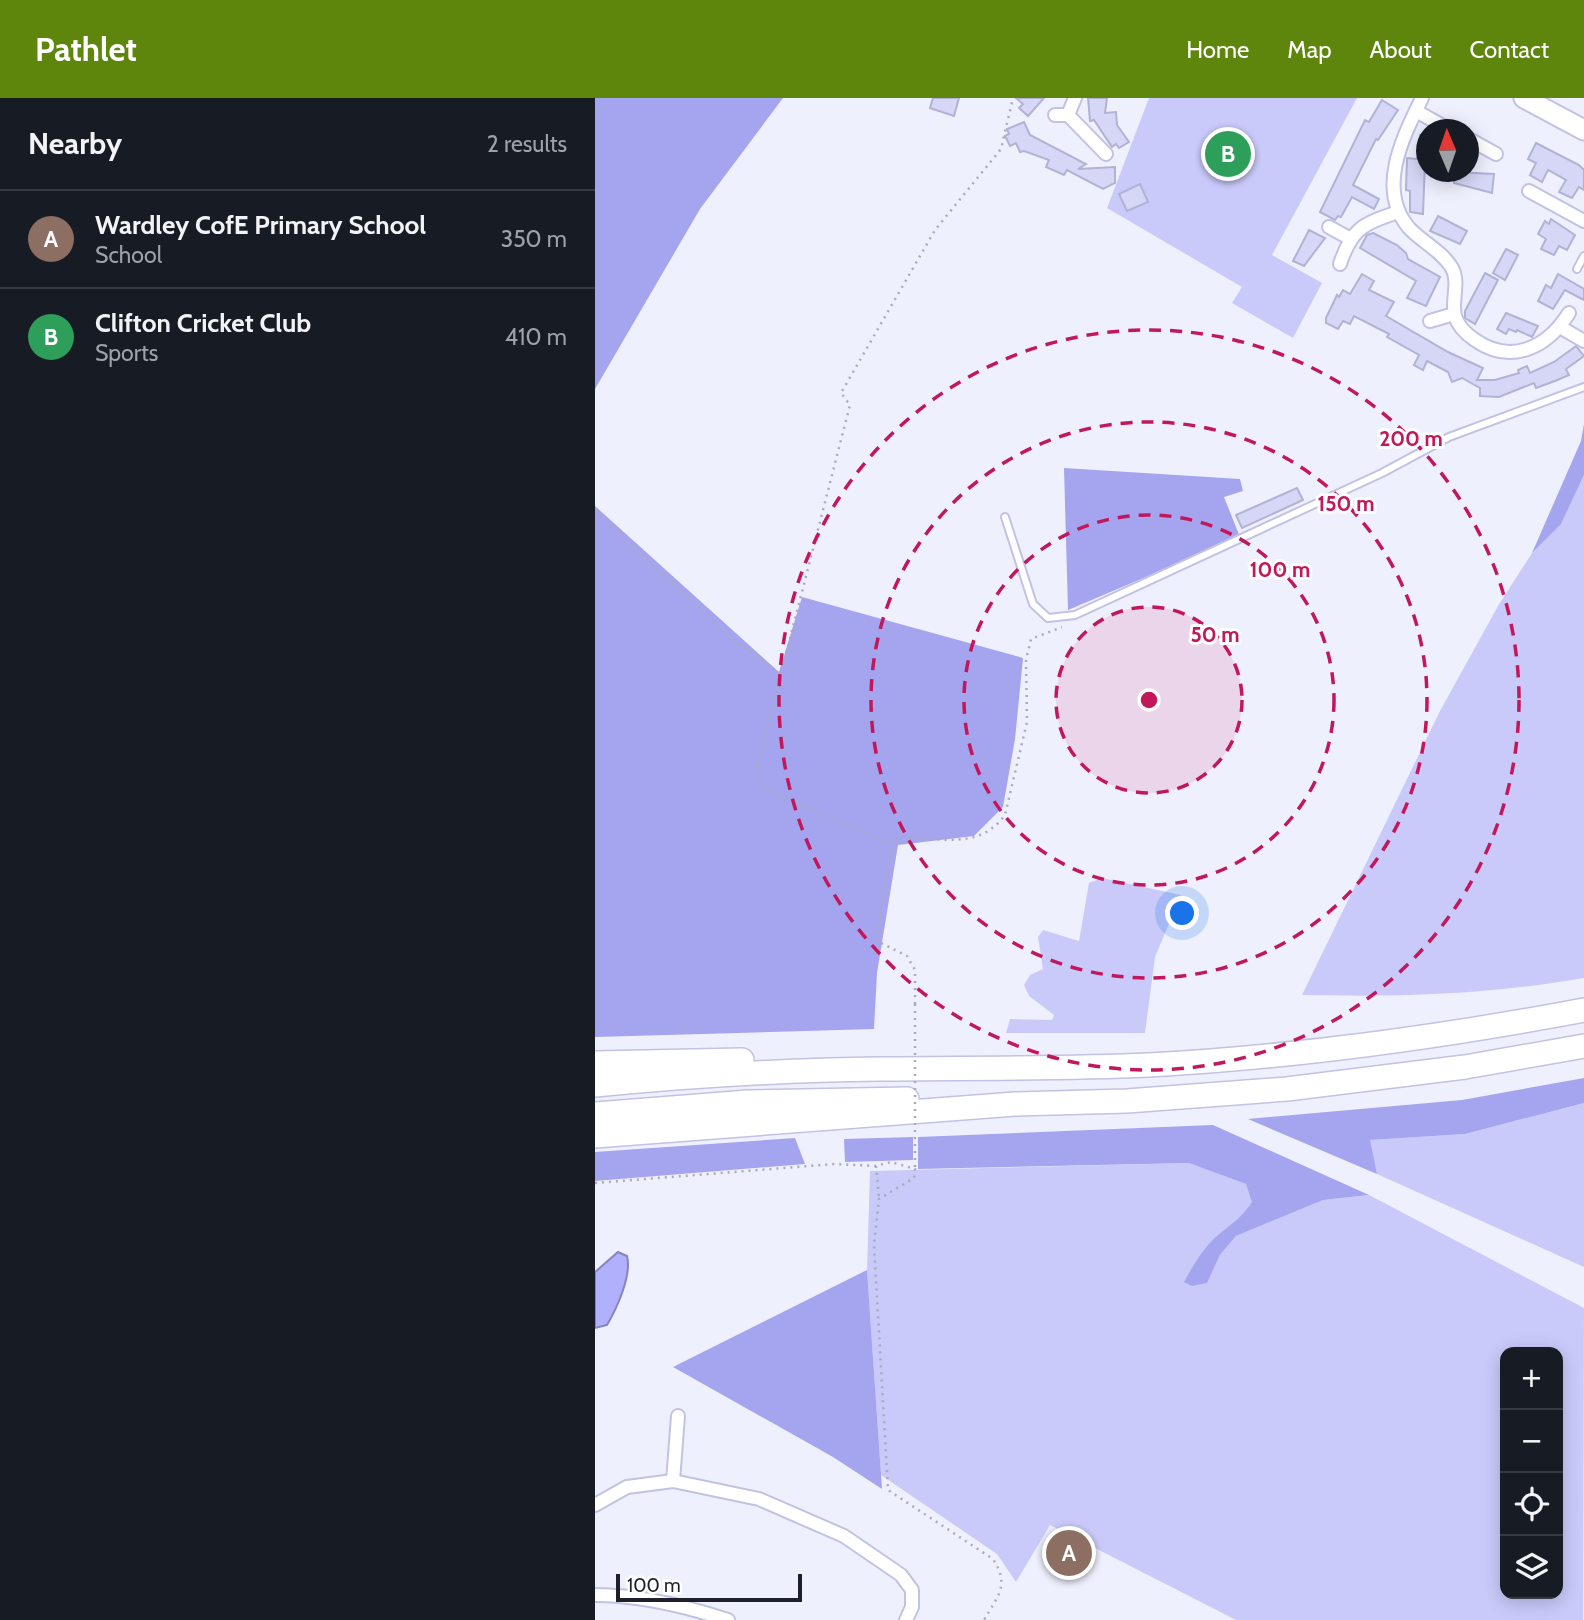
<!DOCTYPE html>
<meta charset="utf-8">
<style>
:root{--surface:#171b24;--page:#20242c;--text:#f1f3f6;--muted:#9ea1a6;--line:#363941;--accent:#5e860d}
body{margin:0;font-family:Cabin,sans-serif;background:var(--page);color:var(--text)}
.controls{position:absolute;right:21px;bottom:21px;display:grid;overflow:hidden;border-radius:14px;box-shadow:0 4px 18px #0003}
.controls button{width:63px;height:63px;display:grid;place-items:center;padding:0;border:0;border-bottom:2px solid var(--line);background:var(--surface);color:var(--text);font:35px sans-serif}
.compass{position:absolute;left:821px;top:21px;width:63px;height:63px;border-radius:50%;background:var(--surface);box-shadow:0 4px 18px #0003;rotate:358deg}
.scale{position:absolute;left:21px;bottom:18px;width:186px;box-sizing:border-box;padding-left:7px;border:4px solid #1f1f2c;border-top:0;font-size:19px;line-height:24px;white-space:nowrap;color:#1f1f2c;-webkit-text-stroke:5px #fefefe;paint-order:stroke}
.you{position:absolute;left:588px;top:816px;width:24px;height:24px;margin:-18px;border:5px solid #fff;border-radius:50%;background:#1a73e8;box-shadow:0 0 0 10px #1a73e833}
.badge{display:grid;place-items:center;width:46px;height:46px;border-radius:50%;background:var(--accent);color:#fff;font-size:23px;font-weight:700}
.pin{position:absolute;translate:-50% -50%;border:4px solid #fff;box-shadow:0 2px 7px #0006}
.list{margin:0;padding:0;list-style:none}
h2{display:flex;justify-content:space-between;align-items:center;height:91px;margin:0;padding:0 28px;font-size:30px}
h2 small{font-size:23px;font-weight:400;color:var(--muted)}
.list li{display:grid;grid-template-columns:46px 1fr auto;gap:21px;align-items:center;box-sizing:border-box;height:98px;padding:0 28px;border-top:2px solid var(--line)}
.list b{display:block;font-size:26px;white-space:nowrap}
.list p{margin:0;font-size:23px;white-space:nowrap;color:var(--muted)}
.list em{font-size:23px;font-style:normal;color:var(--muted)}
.icon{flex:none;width:38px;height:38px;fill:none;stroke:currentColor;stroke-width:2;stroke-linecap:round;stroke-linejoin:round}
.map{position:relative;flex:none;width:989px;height:1522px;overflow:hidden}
header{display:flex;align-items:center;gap:42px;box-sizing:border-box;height:98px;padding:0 35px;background:var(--accent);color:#fff}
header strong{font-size:33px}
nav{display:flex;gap:38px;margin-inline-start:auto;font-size:24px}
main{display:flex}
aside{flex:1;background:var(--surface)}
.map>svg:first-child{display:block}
.green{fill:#c9cafa;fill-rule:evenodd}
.forest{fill:#a5a4ef}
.water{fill:#b1b0fc;stroke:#8584be;stroke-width:2}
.building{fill:#d6d7f6;stroke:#b1b2d4;stroke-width:2}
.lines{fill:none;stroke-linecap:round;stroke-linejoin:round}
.lane-casing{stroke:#c1c2e4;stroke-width:10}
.street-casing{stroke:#c1c2e4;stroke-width:16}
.primary-casing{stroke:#c1c2e4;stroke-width:23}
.highway-casing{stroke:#c1c2e4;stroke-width:26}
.path{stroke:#aaaab8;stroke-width:2.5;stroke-dasharray:2 5;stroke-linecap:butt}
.lane{stroke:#fff;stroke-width:6}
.street{stroke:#fff;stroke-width:12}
.primary{stroke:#fff;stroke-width:19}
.highway{stroke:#fff;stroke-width:23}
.path-bridge{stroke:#aaaab8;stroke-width:2.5;stroke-dasharray:2 5;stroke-linecap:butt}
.ring{fill:none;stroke:#c2185b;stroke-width:3.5;stroke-dasharray:12 9}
.centre{fill:#c2185b;stroke:#fefefe;stroke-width:3.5}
.ring-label{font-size:21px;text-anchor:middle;font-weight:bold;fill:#c2185b;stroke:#fefefe;stroke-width:6;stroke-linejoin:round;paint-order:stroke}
</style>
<header>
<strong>Pathlet</strong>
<nav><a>Home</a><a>Map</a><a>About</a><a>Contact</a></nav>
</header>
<main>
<aside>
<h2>Nearby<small>2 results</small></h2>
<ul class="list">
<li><span class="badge" style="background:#8d6e63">A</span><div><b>Wardley CofE Primary School</b><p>School</p></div><em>350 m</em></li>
<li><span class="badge" style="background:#2e9e5b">B</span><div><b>Clifton Cricket Club</b><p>Sports</p></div><em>410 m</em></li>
</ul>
</aside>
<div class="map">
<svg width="989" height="1522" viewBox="0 0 989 1522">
<rect width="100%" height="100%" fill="#eff0fe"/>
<g class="green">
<polygon points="554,0 762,0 677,157 727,185 698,240 637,205 647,189 512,110"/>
<path d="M989,377V880C891,897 805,899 707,897L845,613L903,508L937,455L966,425Z"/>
<polygon points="507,780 586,797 560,859 550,935 411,935 415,921 457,922 459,917 434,898 429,887 435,877 448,871 443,839 448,832 484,843 494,785"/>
<polygon points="989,1005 989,1169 782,1076 774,1042 870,1036"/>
<path d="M595,1065L651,1086L658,1103L645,1123L621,1139L612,1184L625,1157L641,1138L728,1102L774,1097L989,1210L988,1522H641L455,1427L421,1484L402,1456L286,1377L272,1173L275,1073ZM910,1254H963V1496H910Z"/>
</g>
<g class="forest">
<polygon points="0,0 188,0 105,111 0,291"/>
<polygon points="989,326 989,377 966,426 937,455 986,343"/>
<polygon points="469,370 645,381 648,393 629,399 645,439 473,512"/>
<polygon points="0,408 184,574 207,499 428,560 420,641 408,709 379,738 303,747 282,875 279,931 0,939"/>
<polygon points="989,980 989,1005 870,1036 775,1042 782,1076 653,1021 867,1002"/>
<path d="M618,1027L774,1097L728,1102L641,1138L625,1157L612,1185L597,1188L589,1184C598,1168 608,1150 622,1138C637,1125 646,1121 657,1104L651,1086L594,1065L323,1071V1039Z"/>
<polygon points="318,1039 318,1062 250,1064 249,1041"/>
<polygon points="200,1040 210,1066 0,1083 0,1054"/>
<polygon points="272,1172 287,1391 238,1359 78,1269"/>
</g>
<path class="water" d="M23,1154L32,1158C37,1177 22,1210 12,1227L0,1230V1174Z"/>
<g class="building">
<polygon points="338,0 364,0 359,18 335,10"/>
<polygon points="421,0 449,0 433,18 424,10 428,6"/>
<polygon points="493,0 512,0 510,15 521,14 522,27 534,44 524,50 521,46 517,49 499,22 495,23"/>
<polygon points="787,2 803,12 783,42 781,41 758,87 784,101 779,111 757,99 746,119 743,118 740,122 725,114 770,22 774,24"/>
<polygon points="429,24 435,37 491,66 483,71 520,69 520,85 508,91 472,72 469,77 451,69 454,62 429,53 425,54 421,45 415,48 410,38 414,36 412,31"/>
<polygon points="825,37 831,37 828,116 815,114 815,93 811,92 812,60 822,61"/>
<polygon points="941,45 984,67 989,72 989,92 984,89 977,100 964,94 971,82 953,72 947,84 935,77 941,65 933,61"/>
<polygon points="860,74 899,76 897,95 859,85"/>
<polygon points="545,86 553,104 532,113 524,96"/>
<polygon points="843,118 872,133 865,146 835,133"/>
<polygon points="956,121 980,137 972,152 964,148 959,157 946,151 951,141 943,136 950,123 954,126"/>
<polygon points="714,132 730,140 709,168 698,163"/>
<polygon points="778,135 802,147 811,155 813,161 845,179 831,208 812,200 821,183 765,150 772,137"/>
<polygon points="911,151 923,157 910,182 898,175"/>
<polygon points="890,175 903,182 880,226 870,220 870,213"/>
<polygon points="767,176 779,183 774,192 799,204 791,218 853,254 888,270 882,282 900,282 924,275 923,272 932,268 935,275 959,264 981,248 989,258 971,271 974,277 960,283 941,290 939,285 904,299 885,298 885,290 867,280 857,284 853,274 832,263 828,272 819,267 824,257 792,239 794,236 759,218 755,226 748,223 743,231 731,225 731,220 742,197 744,199 748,192 755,196"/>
<polygon points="963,176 989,191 989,202 970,192 958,211 943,203 951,187 956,190"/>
<polygon points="911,215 943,228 937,239 922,232 921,234 914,231 911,236 902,231"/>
<polygon points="702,390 708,402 647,430 641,417"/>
</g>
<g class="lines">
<defs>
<g id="lane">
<polyline points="982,171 989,158"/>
<polyline points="410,419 438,506 453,520 480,517 787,375 854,339 989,289"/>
</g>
<g id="street">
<path d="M827,0C808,39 781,91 814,130C827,144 847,153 857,170C865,185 856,202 860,218C863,228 871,236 880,242C916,267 952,250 974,215"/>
<polyline points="821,13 855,32"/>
<polyline points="460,17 473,17 511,56"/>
<polyline points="473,17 480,0"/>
<polyline points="874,41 901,56"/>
<polyline points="934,93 989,123"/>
<polyline points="734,129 754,140"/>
<path d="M745,166C757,130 768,126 803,114"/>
<polyline points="835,223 859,216"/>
<polyline points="965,229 989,243"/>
<polyline points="78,1383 83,1318"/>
<polyline points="0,1407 32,1389 78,1383 164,1401 249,1438 306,1477 317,1492 317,1509 311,1522"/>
<path d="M0,1497C45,1497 90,1508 133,1522"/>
</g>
<polyline id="primary" points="929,0 989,32"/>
<g id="highway">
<polyline points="0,965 147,962"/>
<path d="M0,987C94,978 190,972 285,971C375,970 464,971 554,967C699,959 846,939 989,912"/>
<polyline points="0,1016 153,1004 312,1001"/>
<polyline points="0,1038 420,1006 532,1003 692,991 870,969 989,948"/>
</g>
</defs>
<use href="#lane" class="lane-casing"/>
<use href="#street" class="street-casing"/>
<use href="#primary" class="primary-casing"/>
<use href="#highway" class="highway-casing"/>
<g class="path">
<polyline points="0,413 136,540 184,575"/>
<polyline points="296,745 168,691 162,669 255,307 246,295 340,132 406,51 418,0"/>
<path d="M320,906V872L312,858L282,843L296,745L306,739C345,740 385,752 410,717L432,624L431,562L436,541L467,529"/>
<polyline points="281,1068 284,1100"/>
<path d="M0,1085L239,1066L281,1068L296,1064L320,1071L319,1080L284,1101L279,1147L293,1392L398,1461C415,1487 403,1498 389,1522"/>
</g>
<use href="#lane" class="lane"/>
<use href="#street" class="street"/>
<use href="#primary" class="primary"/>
<use href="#highway" class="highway"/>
<polyline class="path-bridge" points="320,906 320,1071"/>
</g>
<circle cx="554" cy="602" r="93" fill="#c2185b" fill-opacity=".12"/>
<g class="ring">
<circle cx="554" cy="602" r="93"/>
<circle cx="554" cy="602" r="185"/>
<circle cx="554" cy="602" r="278"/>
<circle cx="554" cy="602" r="370"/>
</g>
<circle cx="554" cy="602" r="10" class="centre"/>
<g class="ring-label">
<text x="816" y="348">200 m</text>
<text x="751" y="413">150 m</text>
<text x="685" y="479">100 m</text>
<text x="620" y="544">50 m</text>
</g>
</svg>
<div class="controls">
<button>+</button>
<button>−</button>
<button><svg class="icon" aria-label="locate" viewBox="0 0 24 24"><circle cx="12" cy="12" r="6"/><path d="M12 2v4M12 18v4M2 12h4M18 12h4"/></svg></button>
<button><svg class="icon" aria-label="layers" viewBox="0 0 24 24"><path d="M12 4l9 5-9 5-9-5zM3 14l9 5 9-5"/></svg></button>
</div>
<svg class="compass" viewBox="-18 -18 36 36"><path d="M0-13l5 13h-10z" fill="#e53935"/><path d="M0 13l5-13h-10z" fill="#9ea1a6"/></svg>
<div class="scale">100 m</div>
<div class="you"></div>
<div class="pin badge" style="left:474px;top:1455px;background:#8d6e63">A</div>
<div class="pin badge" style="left:633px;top:56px;background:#2e9e5b">B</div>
</div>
</main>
